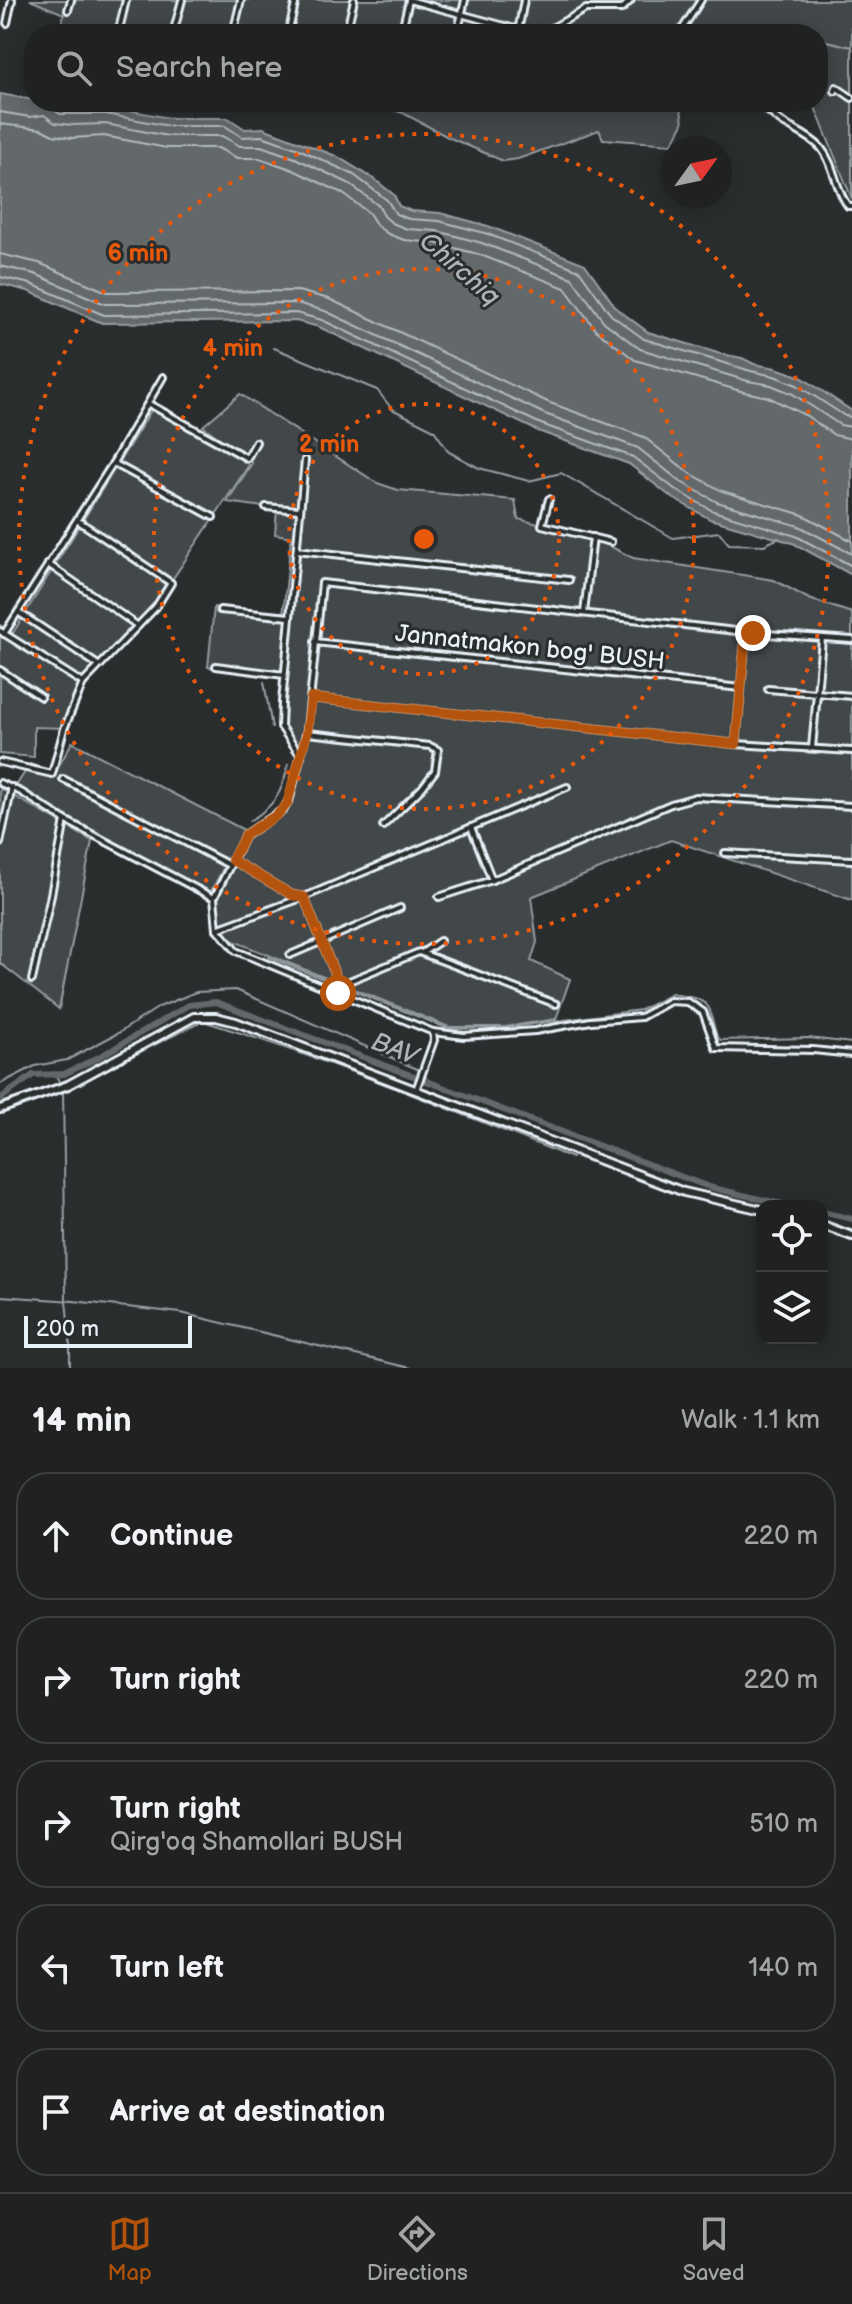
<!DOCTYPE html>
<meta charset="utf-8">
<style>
:root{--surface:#202222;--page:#2d2f2f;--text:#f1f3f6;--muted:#a2a4a5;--line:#3d3f40;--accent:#b45309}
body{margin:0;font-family:"Balsamiq Sans",sans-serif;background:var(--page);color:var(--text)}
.controls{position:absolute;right:24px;bottom:24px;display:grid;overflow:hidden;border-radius:16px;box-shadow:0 4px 20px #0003}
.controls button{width:72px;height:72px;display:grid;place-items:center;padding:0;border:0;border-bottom:2px solid var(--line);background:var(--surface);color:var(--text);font:40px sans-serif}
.compass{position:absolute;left:660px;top:136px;width:72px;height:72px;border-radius:50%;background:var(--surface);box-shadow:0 4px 20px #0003;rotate:57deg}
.scale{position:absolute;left:24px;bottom:20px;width:168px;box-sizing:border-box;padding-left:8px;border:4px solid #e8f1f8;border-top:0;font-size:22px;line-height:28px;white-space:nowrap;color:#e8f1f8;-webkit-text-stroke:6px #2a2d2e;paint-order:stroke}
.stop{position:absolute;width:24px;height:24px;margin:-18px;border:6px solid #b45309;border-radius:50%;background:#fff}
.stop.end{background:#b45309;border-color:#fff;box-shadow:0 2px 8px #0008}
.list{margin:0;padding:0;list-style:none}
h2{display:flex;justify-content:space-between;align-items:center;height:104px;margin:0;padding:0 32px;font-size:34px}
h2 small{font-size:26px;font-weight:400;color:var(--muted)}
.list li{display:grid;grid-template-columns:52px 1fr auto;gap:24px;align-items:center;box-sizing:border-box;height:128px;margin:0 16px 16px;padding:0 16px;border:2px solid var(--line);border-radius:32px}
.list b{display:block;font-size:30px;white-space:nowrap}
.list p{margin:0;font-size:26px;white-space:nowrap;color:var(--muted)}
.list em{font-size:26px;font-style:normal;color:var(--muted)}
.icon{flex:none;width:44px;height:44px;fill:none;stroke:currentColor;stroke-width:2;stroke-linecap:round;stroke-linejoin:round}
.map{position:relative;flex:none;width:852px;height:1368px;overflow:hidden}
.search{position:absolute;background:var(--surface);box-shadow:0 4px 20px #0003;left:24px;right:24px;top:24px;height:88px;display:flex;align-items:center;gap:20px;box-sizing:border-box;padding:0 28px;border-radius:32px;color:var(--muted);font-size:30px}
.sheet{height:824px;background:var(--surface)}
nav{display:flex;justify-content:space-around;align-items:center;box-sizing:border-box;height:112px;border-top:2px solid var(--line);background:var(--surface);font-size:22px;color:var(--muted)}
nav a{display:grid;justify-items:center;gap:4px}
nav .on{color:var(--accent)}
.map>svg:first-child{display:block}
.green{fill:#424648;stroke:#959ca0;stroke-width:2}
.water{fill:#63686b;stroke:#989fa3;stroke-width:2}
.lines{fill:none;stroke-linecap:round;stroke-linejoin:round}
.shore{stroke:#b3bac0;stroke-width:2}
.stream{stroke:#989fa3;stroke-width:2}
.canal{stroke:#63686b;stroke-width:6}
.street-casing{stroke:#e8f1f8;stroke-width:10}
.secondary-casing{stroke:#e8f1f8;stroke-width:12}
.street{stroke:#2a2d2e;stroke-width:4}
.secondary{stroke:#2a2d2e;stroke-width:6}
.route{stroke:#b45309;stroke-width:10}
.ring{fill:none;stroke:#e8590c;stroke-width:4;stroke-dasharray:4 8}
.labels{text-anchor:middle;stroke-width:6;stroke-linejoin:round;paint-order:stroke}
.street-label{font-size:24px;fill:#e8f1f8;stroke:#2a2d2e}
.water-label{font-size:26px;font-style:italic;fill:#acb3b9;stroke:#2a2d2e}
.centre{fill:#e8590c;stroke:#2a2d2e;stroke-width:4}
.ring-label{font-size:24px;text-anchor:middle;font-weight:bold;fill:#e8590c;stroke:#2a2d2e;stroke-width:6;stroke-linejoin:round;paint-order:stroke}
</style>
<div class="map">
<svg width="852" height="1368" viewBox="0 0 852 1368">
<rect width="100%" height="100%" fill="#2a2d2e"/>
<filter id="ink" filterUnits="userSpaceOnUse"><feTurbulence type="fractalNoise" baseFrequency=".0125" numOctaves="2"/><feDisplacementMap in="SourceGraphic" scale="16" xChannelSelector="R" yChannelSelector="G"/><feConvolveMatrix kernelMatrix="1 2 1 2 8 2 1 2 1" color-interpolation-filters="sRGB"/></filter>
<g filter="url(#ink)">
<g class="green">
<polygon points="30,0 852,0 852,199 813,102 818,102 818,34 59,34 64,14"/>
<polygon points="369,102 680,102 683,123 672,144 603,139 599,130 518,159 503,161 448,137 403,113"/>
<polygon points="240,394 377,483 398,490 515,500 518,519 592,537 633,558 774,580 809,599 852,613 852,900 671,840 531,897 537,942 531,961 570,979 556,1019 505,1027 449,1027 226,938 219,927 216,909 218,893 245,841 282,816 294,795 300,755 283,727 283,678 208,667 214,607 283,616 291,537 275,534 277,509 227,502 252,463 203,426"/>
<polygon points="155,404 249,465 141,626 84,681 65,728 34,727 34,757 0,754 0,625 13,633"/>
<polygon points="72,742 244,830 210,893 60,815 16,786 30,764 55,773"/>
<polygon points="0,788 92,841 59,1009 0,963"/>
</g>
<polygon class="water" points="0,94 34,100 34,102 74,108 107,106 169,118 228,118 245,129 263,128 336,156 374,179 394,195 399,206 411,211 440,213 488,226 585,264 617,309 648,332 721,354 742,358 754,364 776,368 801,377 852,411 852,575 793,543 710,519 671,497 629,464 538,431 319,327 296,321 102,323 28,291 0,284"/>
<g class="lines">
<g class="shore">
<polyline points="52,102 54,110 60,114 106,114 169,126 225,126 242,137 262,136 299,149 354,175 387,200 396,214 409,219 439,221 485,233 579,270 611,315 644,339 751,371 774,376 797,385 845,416 852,417"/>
<polyline points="0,112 30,117 44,115 55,123 72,125 105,124 168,136 222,136 240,146 261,146 295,158 348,183 379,206 384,216 392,223 407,229 437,231 482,243 572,278 604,322 640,349 748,381 771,385 793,394 840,425 852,427"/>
<polyline points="0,124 41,129 53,135 72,138 104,136 167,148 218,148 237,158 259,158 291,169 342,193 369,213 377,226 388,234 404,240 435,243 478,254 565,288 596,330 635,360 744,392 768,397 807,416 834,435 852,439"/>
<polyline points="0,254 39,263 107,292 298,291 329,299 550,403 644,437 688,472 722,491 803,515 852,541"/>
<polyline points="0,266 35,274 105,304 297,303 325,311 545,414 638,448 681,482 717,502 799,526 852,554"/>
<polyline points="0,277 31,284 104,315 296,313 322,320 541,424 633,457 676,490 713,511 796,536 852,566"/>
</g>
<g class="stream">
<polyline points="782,34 788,32 798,34"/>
<polyline points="818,39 852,47"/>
<polyline points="274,348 377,390 392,409 434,430 449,452 479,468 529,481 561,473 673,538 719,532 729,544 764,545 779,538"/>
<polyline points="264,682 272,728"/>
<path d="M249,821C274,807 283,792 288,764"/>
<polyline points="268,957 449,1029 503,1028 640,1010 672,994 695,998 705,1003 709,1008 717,1037 721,1040 809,1038 852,1043"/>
<path d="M101,1071L203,1021C329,1060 450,1109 572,1158"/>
<polyline points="56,1075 60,1084"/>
<polyline points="0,1084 35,1066 67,1060 120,1032 159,1007 196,992 236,990 424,1072 427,1080"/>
<polyline points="63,1090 66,1301 70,1339 70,1368"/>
<polyline points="0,1296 73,1301 181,1313 410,1368"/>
</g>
<g class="canal">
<polyline points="0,1099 33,1075 64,1074 99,1057 189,1005 216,1002 709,1187 790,1206"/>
<polyline points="822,1212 852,1219"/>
</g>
<defs>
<g id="street">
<polyline points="409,0 512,28 518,34"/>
<polyline points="68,10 71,0"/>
<polyline points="7,23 12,0"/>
<polyline points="518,32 524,0"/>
<polyline points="118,34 126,0"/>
<polyline points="173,34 182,0"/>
<polyline points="233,34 241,0"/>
<polyline points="288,34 296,0"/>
<polyline points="346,34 354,0"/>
<polyline points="401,34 409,0"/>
<polyline points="457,34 465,0"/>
<polyline points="541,34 586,9 622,9 631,0"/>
<polyline points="679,34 701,0"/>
<polyline points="835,91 836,87 852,98"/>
<path d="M758,102C766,109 774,117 783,123C796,131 810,136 821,148C835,165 835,189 848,206H852"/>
<polyline points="149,404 247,458 256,442"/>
<polyline points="113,463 213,517"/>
<polyline points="549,499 542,525 611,542"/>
<polyline points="266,507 299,510"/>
<polyline points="297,550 569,580"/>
<polyline points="48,564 138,626"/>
<polyline points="220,610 289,617"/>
<polyline points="18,612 98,665"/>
<polyline points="584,613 593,537"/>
<polyline points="0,631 83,683"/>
<polyline points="4,634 113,463 163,377"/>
<polyline points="852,640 753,633 322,583 307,730 290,798 284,809 245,835 214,898 217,929 236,951 433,1032 464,1036 535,1031 591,1021 641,1017 670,1001 688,1002 703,1012 716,1048 813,1050 852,1054"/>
<polyline points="315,642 741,688"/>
<polyline points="216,666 284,675"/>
<polyline points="0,670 41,697"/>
<polyline points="768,689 852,696"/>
<polyline points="311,698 736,744 852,751"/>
<polyline points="307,733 430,746 438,750 435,771 422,788 383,826"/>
<polyline points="736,744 746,631"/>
<polyline points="812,748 822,639"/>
<polyline points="301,756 281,727 282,702 305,460"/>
<polyline points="0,762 52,774 64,729 83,683 156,607 171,583 77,520"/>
<polyline points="63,779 229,865"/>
<polyline points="0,783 21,792 65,820 214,898"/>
<polyline points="471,827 492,880"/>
<polyline points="0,843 12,787"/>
<polyline points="725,853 852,860"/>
<polyline points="232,860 292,895 304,897 338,982 342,984 419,952 556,1004"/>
<polyline points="439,897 492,880 671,804 696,797 852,806"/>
<polyline points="217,929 304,897 567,787"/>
<polyline points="422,953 440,941"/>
<polyline points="290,955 400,908"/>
<polyline points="32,980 50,900 65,820"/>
<polyline points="416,1090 434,1040 433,1032"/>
</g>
<g id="secondary">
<polyline points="0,1109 68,1085 194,1017 216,1017 236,1022 684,1192 762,1210"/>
<polyline points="822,1225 852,1236"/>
</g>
</defs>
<use href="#street" class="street-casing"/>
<use href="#secondary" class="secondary-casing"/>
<use href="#street" class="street"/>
<use href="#secondary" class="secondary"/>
</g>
</g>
<g class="lines" filter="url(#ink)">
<polyline class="route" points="338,993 342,984 338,982 304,897 292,895 232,860 245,835 277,815 287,804 307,733 311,698 736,744 746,631 753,633"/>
</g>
<g class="ring">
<circle cx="424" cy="539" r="135"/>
<circle cx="424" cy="539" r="270"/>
<circle cx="424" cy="539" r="405"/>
</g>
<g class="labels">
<g class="street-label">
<text transform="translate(530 647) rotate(6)" y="8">Jannatmakon bog' BUSH</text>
</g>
<g class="water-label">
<text transform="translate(460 268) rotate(41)" y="9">Chirchiq</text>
<text transform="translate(395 1048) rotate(21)" y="9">BAV</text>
</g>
</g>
<circle cx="424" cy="539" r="12" class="centre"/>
<g class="ring-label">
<text x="138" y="261">6 min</text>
<text x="233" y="356">4 min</text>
<text x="329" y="452">2 min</text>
</g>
</svg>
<div class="controls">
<button><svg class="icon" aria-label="locate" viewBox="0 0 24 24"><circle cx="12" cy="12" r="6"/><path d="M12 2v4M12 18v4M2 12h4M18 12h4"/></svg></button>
<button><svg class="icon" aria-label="layers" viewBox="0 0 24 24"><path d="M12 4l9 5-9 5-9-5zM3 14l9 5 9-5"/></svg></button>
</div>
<svg class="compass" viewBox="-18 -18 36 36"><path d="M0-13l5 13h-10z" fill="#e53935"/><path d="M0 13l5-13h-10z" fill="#a2a4a5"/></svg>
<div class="scale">200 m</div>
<div class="stop" style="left:338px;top:993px"></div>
<div class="stop end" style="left:753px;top:633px"></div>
<div class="search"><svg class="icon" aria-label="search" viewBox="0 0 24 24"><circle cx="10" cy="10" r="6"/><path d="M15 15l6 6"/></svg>Search here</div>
</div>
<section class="sheet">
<h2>14 min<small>Walk · 1.1 km</small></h2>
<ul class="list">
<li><svg class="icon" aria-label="ahead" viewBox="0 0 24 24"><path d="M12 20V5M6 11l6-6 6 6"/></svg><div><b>Continue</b></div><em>220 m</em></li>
<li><svg class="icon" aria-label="right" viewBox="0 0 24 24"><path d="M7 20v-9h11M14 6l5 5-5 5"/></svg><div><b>Turn right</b></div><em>220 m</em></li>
<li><svg class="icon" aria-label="right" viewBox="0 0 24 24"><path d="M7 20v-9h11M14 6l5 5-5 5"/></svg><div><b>Turn right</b><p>Qirg'oq Shamollari BUSH</p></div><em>510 m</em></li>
<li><svg class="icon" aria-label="left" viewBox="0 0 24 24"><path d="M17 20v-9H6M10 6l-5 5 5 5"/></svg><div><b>Turn left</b></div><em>140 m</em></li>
<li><svg class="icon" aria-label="arrive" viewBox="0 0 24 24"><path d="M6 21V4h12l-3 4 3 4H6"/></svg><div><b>Arrive at destination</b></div></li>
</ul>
</section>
<nav>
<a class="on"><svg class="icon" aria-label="map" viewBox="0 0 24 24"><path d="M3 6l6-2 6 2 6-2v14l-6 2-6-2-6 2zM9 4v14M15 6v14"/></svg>Map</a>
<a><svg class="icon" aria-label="directions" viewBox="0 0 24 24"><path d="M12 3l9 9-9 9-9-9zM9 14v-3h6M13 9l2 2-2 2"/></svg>Directions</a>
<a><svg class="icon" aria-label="saved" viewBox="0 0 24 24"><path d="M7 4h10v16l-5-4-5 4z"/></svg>Saved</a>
</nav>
